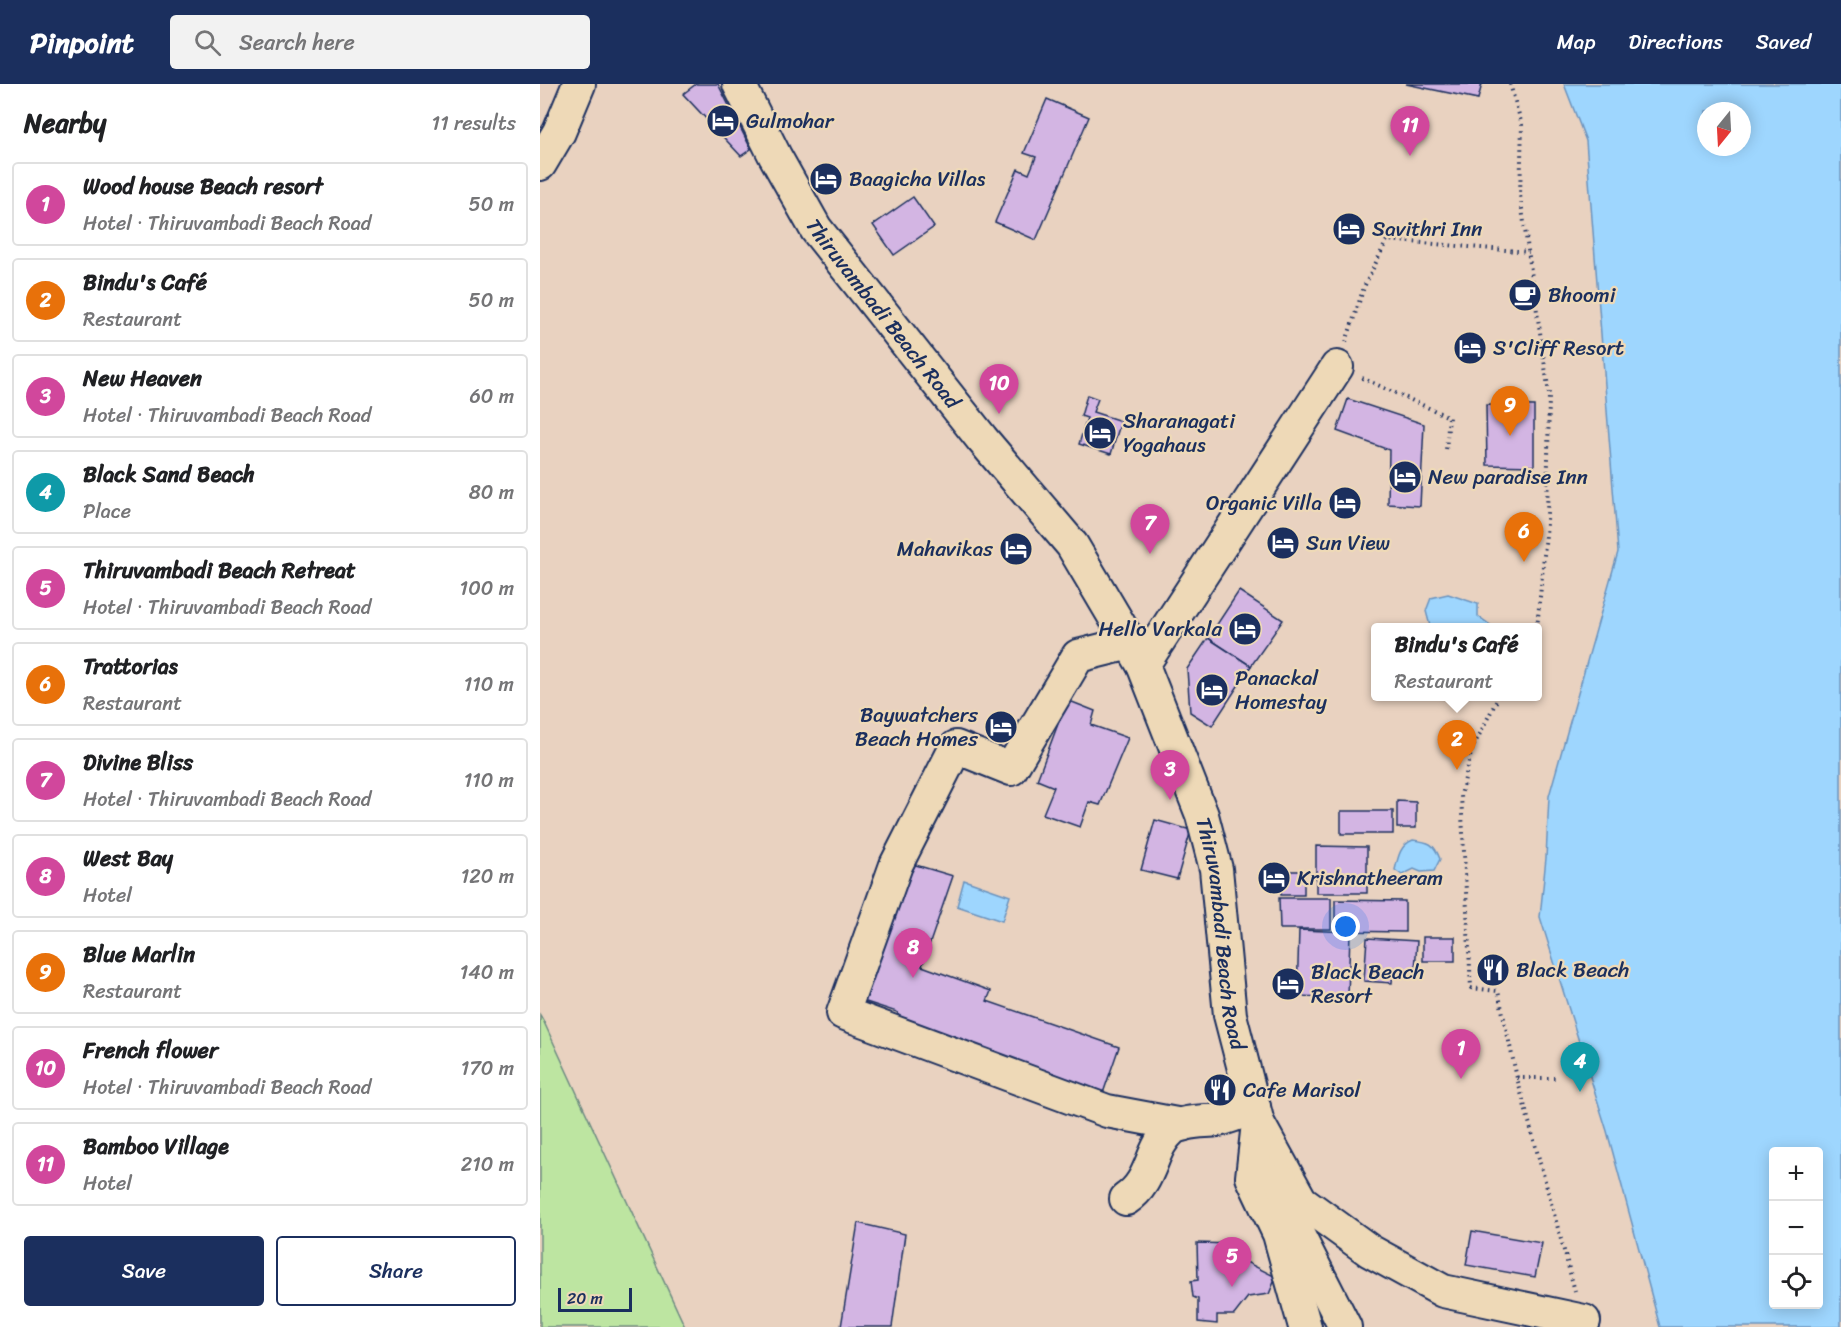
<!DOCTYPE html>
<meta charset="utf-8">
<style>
:root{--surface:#fff;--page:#f2f2f2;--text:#202124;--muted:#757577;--line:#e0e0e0;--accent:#1b2f5e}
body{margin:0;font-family:Sriracha,sans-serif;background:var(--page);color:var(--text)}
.controls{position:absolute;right:18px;bottom:18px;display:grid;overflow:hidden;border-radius:6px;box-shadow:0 3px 15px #0003}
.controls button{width:54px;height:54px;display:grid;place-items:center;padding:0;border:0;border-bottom:2px solid var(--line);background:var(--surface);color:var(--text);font:30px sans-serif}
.compass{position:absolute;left:1157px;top:18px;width:54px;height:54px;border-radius:50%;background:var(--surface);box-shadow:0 3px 15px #0003;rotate:198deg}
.scale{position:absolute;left:18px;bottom:15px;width:74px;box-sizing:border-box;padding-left:6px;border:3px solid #1b2f5e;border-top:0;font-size:16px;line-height:21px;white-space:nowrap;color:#1b2f5e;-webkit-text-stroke:4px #eed9b7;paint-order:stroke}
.you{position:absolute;left:806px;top:843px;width:21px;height:21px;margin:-15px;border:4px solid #fff;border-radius:50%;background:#1a73e8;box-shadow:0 0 0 9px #1a73e833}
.badge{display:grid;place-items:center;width:39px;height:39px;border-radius:50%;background:var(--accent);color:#fff;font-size:20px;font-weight:700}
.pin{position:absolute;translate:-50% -50px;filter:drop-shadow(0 2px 3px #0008)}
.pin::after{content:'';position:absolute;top:32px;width:21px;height:18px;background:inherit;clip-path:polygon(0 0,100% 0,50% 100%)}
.popup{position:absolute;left:831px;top:539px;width:171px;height:78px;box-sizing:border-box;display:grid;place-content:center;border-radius:6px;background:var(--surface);filter:drop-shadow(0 2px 4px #0005);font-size:20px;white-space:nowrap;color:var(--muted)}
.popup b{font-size:22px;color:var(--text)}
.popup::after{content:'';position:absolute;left:50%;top:100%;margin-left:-12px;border:12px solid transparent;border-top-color:var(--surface)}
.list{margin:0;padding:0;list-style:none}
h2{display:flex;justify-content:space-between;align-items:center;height:78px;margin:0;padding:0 24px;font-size:26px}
h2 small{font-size:20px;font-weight:400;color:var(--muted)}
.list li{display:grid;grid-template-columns:39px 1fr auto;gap:18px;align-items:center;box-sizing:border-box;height:84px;margin:0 12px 12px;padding:0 12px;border:2px solid var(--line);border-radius:6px}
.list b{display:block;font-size:22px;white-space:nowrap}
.list p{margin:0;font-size:20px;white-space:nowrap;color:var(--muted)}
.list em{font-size:20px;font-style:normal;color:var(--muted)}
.actions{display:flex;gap:12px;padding:18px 24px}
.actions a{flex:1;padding:14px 0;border:2px solid var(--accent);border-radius:6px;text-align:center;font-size:21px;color:var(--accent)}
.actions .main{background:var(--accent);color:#fff}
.icon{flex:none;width:33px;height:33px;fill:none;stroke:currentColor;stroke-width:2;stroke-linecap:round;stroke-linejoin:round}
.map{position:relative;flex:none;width:1301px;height:1243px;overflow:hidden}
header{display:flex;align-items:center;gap:36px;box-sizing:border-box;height:84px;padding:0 30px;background:var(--accent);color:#fff}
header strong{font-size:28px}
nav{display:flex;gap:33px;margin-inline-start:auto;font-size:21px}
.search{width:420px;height:54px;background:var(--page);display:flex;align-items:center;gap:15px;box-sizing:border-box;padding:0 21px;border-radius:6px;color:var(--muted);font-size:22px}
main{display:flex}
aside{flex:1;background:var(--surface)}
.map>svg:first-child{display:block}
.green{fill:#bde5a1;stroke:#6c8a80;stroke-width:1.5}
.water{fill:#9ed6fe;stroke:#6a93be;stroke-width:1.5;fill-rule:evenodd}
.building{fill:#d3b5e3;stroke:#1b2f5e;stroke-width:1.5}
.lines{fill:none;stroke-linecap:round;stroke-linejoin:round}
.minor-casing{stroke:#1b2f5e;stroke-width:36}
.path{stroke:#1b2f5e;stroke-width:4;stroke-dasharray:1.5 4.5;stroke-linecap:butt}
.minor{stroke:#eed9b7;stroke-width:32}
.labels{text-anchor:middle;stroke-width:4.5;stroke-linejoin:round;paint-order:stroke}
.poi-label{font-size:21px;fill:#1b2f5e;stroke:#eed9b7;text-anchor:start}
.street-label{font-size:21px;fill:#1b2f5e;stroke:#eed9b7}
</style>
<header>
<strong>Pinpoint</strong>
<div class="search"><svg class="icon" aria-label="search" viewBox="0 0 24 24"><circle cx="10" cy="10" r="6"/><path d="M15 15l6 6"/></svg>Search here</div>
<nav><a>Map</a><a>Directions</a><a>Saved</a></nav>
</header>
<main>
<aside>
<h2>Nearby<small>11 results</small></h2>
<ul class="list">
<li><span class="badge" style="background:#d1479c">1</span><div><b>Wood house Beach resort</b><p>Hotel · Thiruvambadi Beach Road</p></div><em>50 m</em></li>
<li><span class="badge" style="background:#e8710a">2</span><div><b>Bindu's Café</b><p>Restaurant</p></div><em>50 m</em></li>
<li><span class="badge" style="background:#d1479c">3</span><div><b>New Heaven</b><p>Hotel · Thiruvambadi Beach Road</p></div><em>60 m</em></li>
<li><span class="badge" style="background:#0f9aa8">4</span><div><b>Black Sand Beach</b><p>Place</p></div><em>80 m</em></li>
<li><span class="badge" style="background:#d1479c">5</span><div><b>Thiruvambadi Beach Retreat</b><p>Hotel · Thiruvambadi Beach Road</p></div><em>100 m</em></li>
<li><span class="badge" style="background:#e8710a">6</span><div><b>Trattorias</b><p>Restaurant</p></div><em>110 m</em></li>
<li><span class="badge" style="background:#d1479c">7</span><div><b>Divine Bliss</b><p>Hotel · Thiruvambadi Beach Road</p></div><em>110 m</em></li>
<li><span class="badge" style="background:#d1479c">8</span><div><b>West Bay</b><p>Hotel</p></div><em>120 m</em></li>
<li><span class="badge" style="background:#e8710a">9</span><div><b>Blue Marlin</b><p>Restaurant</p></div><em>140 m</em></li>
<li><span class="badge" style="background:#d1479c">10</span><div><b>French flower</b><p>Hotel · Thiruvambadi Beach Road</p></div><em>170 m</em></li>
<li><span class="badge" style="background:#d1479c">11</span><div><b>Bamboo Village</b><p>Hotel</p></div><em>210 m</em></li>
</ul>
<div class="actions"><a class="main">Save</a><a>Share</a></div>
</aside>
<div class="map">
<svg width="1301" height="1243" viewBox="0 0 1301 1243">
<rect width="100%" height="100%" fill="#e9d2c0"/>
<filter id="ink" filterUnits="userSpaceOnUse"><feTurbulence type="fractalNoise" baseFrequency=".0167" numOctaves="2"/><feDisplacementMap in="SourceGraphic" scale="12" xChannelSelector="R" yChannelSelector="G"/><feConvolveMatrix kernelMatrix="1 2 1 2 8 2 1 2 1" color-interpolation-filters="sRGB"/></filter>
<g filter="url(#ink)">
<polygon class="green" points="0,931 3,936 145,1243 0,1243"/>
<g class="water">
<path d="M1024,0H1301V1243H1120L1067,1047L1000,833L1006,774L1009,712L1078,468L1046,57ZM1166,27H1202V63H1166ZM1234,1068H1278V1220H1234Z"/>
<polygon points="908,510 938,520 938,532 953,543 890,542 886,527 891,514"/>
<path d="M873,756C889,758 894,759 900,775L894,787L881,788L874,785L862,791L855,786C858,773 860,761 873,756Z"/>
<polygon points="424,796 470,812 462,837 417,822"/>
</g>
<g class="building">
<polygon points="156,0 178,0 211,65 201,72 143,10"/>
<polygon points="866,0 942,0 938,15"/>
<polygon points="507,15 549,33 496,156 455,138 478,85 489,90 496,73 484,69"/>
<polygon points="373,113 394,143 354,171 333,141"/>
<polygon points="547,311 558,315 553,328 581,337 571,370 539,360 547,334 541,332"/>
<polygon points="808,315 884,340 880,422 848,420 849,366 797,347"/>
<polygon points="946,321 994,322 994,382 947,381"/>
<polygon points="699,507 743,536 711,582 668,554"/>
<polygon points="668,554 711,582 672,642 650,628 647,585"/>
<polygon points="527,616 555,627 551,641 588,654 560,721 549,718 540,743 503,730 514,703 497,696"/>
<polygon points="857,717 876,718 876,744 857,744"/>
<rect x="801" y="727" width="52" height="23"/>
<polygon points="615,736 651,746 637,795 601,786"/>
<polygon points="776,762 827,763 827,809 776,809"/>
<polygon points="369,779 413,792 382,882 451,907 447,917 579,963 561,1015 511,1000 514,990 363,939 357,928 323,917"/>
<rect x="741" y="787" width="23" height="24"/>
<polygon points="739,814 791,814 791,845 740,845"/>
<polygon points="795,816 865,817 865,848 795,847"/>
<polygon points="759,846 810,848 808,914 757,912"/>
<rect x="883" y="853" width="32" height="24"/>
<polygon points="827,854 877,857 875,886 853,884 852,899 824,897"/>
<polygon points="318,1139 365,1150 352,1243 301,1243"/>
<polygon points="932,1147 1002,1159 995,1193 926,1181"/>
<polygon points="657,1159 694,1160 704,1177 736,1193 729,1210 708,1213 694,1231 677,1231 677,1240 658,1238 658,1215 653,1213 651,1197 658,1196"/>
</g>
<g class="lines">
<defs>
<g id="minor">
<path id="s1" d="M199,0L235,72L276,145L442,355L532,461L603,581L662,731L676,785L690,931L718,1039L761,1117L830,1167L903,1207L1044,1237"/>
<polyline points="0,80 19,48 39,0"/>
<polyline points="590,559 538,572 471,685 416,663 356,781 303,929 567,1027 642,1041"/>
<polyline points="603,581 797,283"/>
<polyline points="718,1039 712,1093 739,1150 765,1243"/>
<polyline points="741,1096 746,1108 751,1137 805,1243"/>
<path d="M586,1115C614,1096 609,1065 632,1045C644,1036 665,1038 678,1036C691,1033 702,1028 714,1023"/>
</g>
</defs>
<use href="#minor" class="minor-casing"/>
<g class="path">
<polyline points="970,0 982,41 980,111 1009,310 1007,440 997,544"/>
<polyline points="806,258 824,203 847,156 989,168"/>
<polyline points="822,294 909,333 906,366"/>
<polyline points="959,612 932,665 921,711 931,904 958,907 977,994 1035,1207"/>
<polyline points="977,994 1018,994"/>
</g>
<use href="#minor" class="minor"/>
</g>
</g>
<defs>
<symbol id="hotel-disc" viewBox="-11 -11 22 22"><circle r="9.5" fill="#1b2f5e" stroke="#eed9b7"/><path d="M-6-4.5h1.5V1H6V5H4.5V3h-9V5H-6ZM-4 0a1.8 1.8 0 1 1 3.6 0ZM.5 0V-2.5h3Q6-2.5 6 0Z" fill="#fff"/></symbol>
<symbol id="cafe-disc" viewBox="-11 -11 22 22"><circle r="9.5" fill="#1b2f5e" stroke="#eed9b7"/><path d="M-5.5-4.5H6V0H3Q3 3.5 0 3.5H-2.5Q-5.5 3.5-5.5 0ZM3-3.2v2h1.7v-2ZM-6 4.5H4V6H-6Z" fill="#fff"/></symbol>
<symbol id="restaurant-disc" viewBox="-11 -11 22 22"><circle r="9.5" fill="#1b2f5e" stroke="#eed9b7"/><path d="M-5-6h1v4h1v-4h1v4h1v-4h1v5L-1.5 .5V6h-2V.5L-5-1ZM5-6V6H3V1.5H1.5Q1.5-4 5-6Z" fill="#fff"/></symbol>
</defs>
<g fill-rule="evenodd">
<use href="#hotel-disc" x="164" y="18" width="38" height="38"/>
<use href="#hotel-disc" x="267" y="76" width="38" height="38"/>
<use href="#hotel-disc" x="790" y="126" width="38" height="38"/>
<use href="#cafe-disc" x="966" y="192" width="38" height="38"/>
<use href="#hotel-disc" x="911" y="245" width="38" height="38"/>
<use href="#hotel-disc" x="541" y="330" width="38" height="38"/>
<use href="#hotel-disc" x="846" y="374" width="38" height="38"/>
<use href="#hotel-disc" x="786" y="400" width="38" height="38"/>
<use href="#hotel-disc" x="724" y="440" width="38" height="38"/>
<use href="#hotel-disc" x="457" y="446" width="38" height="38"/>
<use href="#hotel-disc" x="686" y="526" width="38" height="38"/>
<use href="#hotel-disc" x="653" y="587" width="38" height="38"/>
<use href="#hotel-disc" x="442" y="624" width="38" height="38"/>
<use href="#hotel-disc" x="715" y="775" width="38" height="38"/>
<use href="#restaurant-disc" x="934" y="867" width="38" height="38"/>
<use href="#hotel-disc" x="729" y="881" width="38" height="38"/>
<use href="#restaurant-disc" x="661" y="987" width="38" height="38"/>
</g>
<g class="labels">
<g class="poi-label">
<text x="206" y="44">Gulmohar</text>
<text x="309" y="102">Baagicha Villas</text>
<text x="832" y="152">Savithri Inn</text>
<text x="1008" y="218">Bhoomi</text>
<text x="953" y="271">S'Cliff Resort</text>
<text x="583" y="344">Sharanagati<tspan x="583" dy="24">Yogahaus</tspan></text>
<text x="888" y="400">New paradise Inn</text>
<text x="782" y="426" text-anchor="end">Organic Villa</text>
<text x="766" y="466">Sun View</text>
<text x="453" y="472" text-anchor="end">Mahavikas</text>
<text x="682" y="552" text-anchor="end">Hello Varkala</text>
<text x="695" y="601">Panackal<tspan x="695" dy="24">Homestay</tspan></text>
<text x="438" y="638" text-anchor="end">Baywatchers<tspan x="438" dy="24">Beach Homes</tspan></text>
<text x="757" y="801">Krishnatheeram</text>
<text x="976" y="893">Black Beach</text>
<text x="771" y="895">Black Beach<tspan x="771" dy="24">Resort</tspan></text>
<text x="703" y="1013">Cafe Marisol</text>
</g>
<g class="street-label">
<text dy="7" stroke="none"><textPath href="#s1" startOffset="272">Thiruvambadi Beach Road</textPath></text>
<text dy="7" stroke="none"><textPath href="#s1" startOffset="992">Thiruvambadi Beach Road</textPath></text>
</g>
</g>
</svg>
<div class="controls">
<button>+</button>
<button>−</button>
<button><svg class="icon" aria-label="locate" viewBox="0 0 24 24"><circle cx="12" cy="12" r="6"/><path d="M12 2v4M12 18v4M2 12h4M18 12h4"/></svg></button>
</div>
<svg class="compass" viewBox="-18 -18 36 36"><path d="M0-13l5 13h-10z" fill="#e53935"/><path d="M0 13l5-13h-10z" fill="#757577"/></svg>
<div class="scale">20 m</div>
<div class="you"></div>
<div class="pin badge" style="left:921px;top:995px;background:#d1479c">1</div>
<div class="pin badge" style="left:917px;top:686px;background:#e8710a">2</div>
<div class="popup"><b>Bindu's Café</b>Restaurant</div>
<div class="pin badge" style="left:630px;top:716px;background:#d1479c">3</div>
<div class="pin badge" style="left:1040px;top:1008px;background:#0f9aa8">4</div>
<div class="pin badge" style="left:692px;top:1203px;background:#d1479c">5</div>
<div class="pin badge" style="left:984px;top:478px;background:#e8710a">6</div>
<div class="pin badge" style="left:610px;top:470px;background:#d1479c">7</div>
<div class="pin badge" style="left:373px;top:894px;background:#d1479c">8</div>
<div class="pin badge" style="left:970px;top:352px;background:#e8710a">9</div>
<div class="pin badge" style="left:459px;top:330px;background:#d1479c">10</div>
<div class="pin badge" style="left:870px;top:72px;background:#d1479c">11</div>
</div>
</main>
